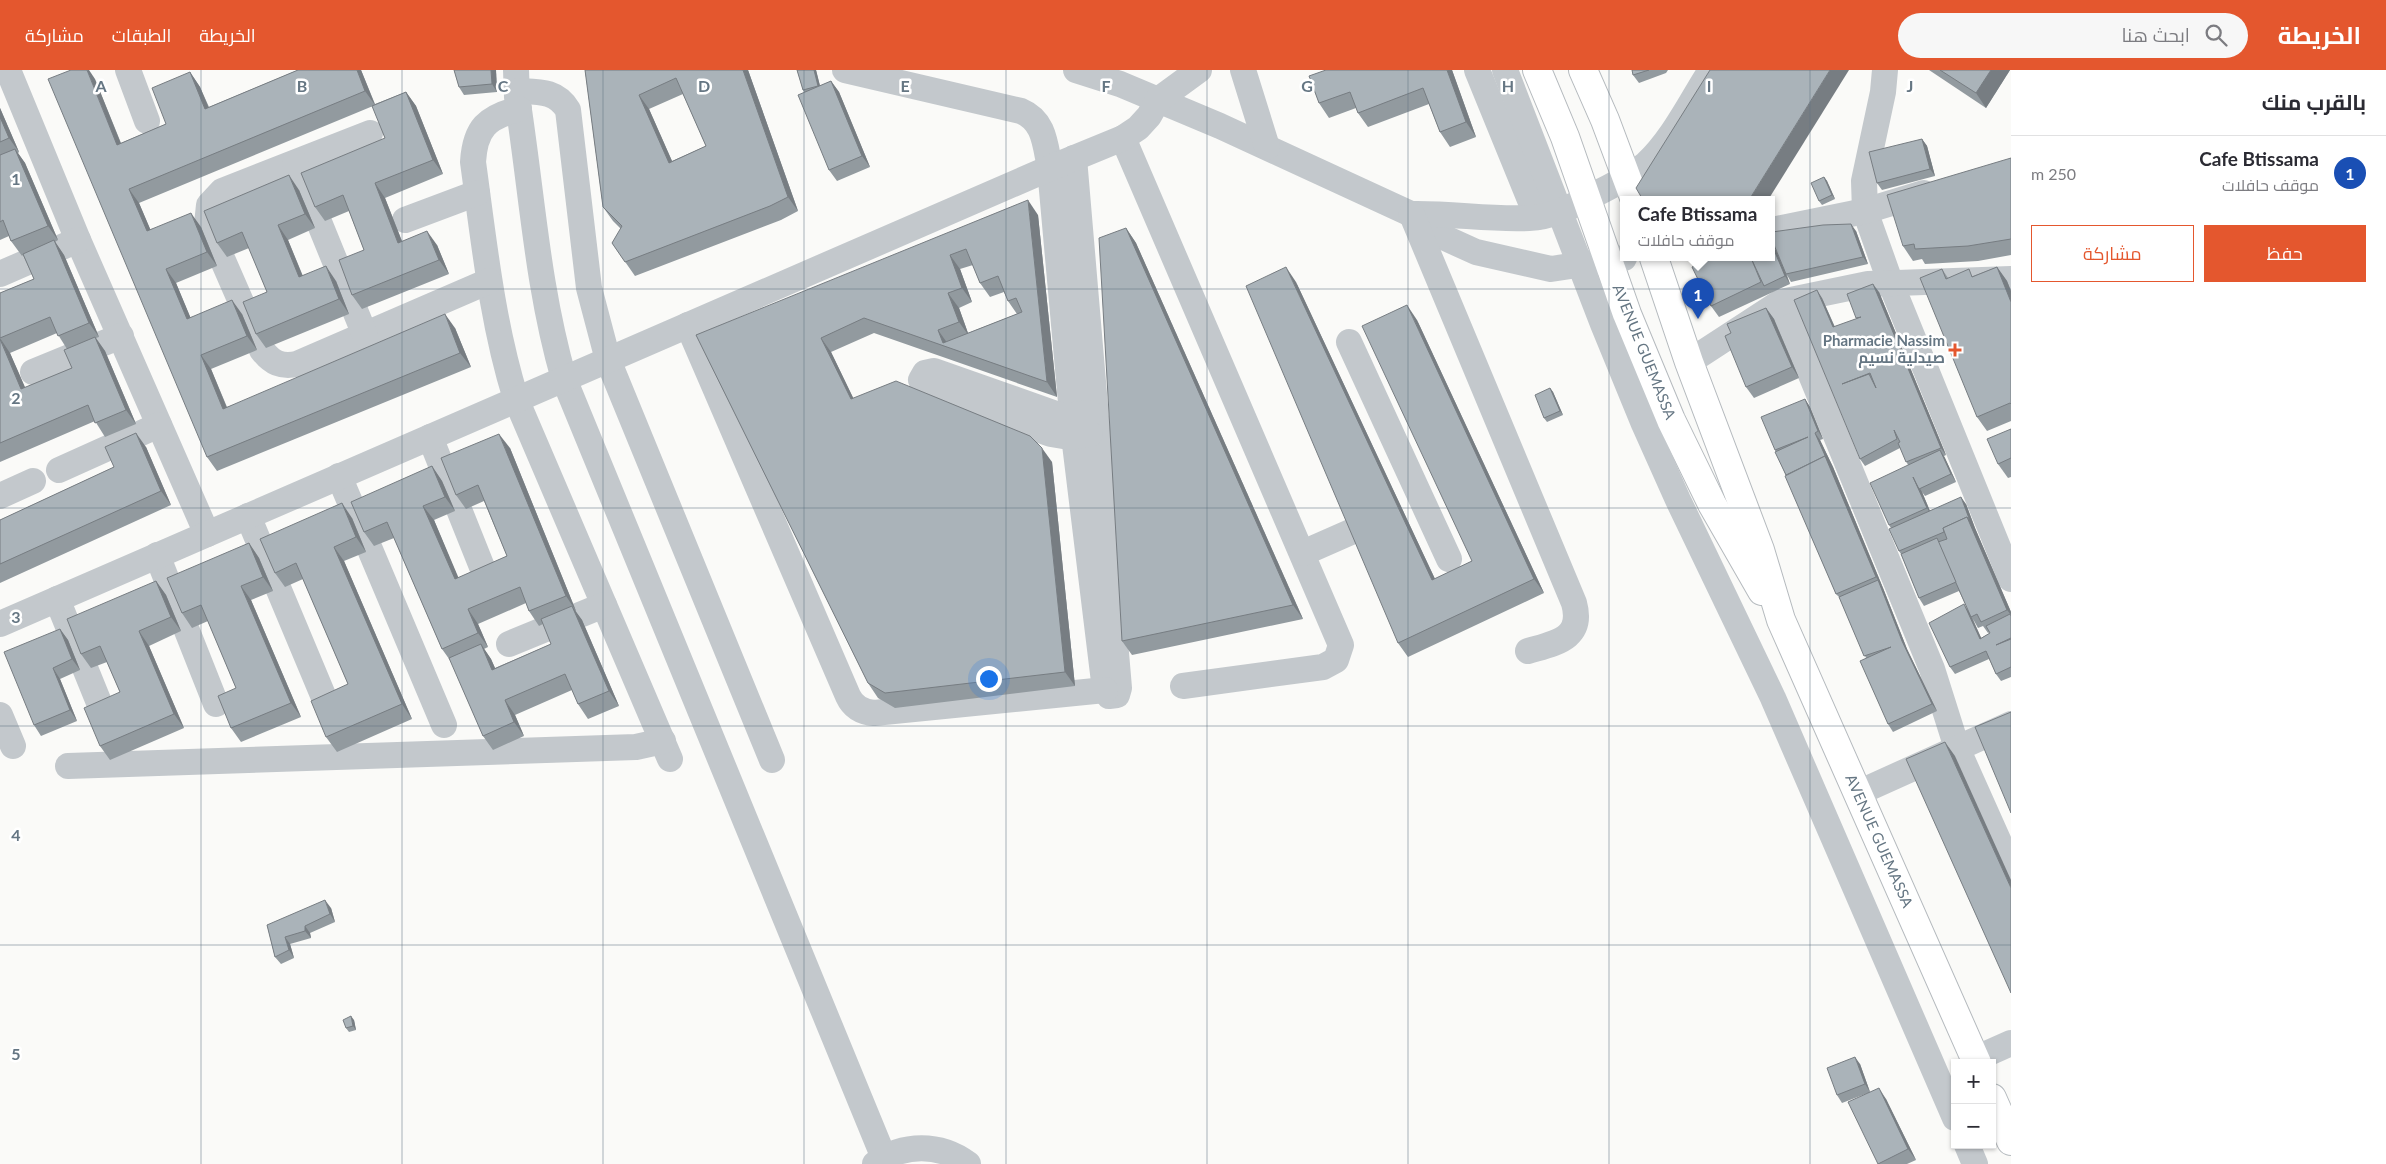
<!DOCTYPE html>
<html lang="ar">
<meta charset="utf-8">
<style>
:root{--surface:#fff;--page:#f7f7f7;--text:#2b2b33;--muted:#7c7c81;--line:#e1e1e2;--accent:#e4572e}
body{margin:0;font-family:Lato,Cairo,sans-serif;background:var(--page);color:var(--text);direction:rtl}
.controls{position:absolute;right:15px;bottom:15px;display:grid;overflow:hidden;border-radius:0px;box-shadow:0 1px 4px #0004}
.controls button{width:45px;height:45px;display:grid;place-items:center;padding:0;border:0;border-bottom:1px solid var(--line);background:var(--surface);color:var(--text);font:25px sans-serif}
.you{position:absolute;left:988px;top:608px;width:18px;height:18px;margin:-12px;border:4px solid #fff;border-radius:50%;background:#1a73e8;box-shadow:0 0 0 8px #1a73e833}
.badge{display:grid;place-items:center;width:32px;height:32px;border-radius:50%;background:var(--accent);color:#fff;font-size:16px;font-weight:700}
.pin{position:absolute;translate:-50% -41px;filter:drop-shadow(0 1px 2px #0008)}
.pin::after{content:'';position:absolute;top:26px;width:18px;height:15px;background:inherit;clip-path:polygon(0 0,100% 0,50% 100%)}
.popup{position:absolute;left:1620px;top:126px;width:155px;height:65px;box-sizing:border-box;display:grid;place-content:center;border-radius:0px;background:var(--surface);filter:drop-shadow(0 1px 4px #0005);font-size:16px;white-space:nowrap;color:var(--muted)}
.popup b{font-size:19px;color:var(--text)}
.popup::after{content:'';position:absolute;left:50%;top:100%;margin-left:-10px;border:10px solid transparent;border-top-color:var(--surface)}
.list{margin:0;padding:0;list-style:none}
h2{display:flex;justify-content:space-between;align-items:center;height:65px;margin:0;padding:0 20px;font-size:21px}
h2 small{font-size:16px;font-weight:400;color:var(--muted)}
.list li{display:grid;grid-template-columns:32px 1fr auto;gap:15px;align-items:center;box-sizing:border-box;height:75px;padding:0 20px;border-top:1px solid var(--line)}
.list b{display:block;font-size:19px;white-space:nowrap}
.list p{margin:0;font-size:16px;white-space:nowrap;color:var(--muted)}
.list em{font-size:16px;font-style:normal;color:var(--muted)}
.actions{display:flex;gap:10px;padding:15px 20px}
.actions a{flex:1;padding:11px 0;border:1px solid var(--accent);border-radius:0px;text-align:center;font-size:18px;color:var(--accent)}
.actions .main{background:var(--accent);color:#fff}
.icon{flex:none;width:28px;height:28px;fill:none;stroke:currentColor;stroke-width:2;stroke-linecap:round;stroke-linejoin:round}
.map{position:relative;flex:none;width:2011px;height:1094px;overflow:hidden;direction:ltr}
header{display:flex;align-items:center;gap:30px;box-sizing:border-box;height:70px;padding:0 25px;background:var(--accent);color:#fff}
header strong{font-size:24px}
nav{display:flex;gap:28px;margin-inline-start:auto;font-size:18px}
.search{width:350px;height:45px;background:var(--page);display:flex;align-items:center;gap:12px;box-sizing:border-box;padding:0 18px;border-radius:28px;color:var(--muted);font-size:19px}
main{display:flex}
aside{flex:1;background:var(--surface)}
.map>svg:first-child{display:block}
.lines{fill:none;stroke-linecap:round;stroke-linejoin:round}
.major-casing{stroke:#b5babe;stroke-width:30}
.minor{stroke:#c3c8cc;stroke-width:26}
.major{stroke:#fff;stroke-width:28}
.wall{fill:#929a9f;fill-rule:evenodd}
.shaded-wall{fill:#777d82}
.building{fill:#aab3b9;stroke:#777d82;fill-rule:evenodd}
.grid{fill:none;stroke:#657683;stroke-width:1;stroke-opacity:0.55}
.poi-dot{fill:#e4572e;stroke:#fff;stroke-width:2}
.labels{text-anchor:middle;stroke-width:5;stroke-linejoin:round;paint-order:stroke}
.poi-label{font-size:15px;font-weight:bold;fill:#657683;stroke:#fff;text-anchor:end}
.street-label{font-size:15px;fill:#657683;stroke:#fff}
.grid-label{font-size:16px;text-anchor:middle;font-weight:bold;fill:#657683;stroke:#fff;stroke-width:5;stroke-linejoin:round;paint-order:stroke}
</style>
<header>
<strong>الخريطة</strong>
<div class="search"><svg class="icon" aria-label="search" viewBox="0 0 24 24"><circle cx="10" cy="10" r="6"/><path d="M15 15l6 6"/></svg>ابحث هنا</div>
<nav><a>الخريطة</a><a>الطبقات</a><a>مشاركة</a></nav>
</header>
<main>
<aside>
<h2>بالقرب منك<small></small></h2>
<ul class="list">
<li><span class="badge" style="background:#1a4fb4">1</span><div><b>Cafe Btissama</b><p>موقف حافلات</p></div><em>250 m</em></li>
</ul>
<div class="actions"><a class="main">حفظ</a><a>مشاركة</a></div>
</aside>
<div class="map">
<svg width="2011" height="1094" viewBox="0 0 2011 1094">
<rect width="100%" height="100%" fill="#fafaf8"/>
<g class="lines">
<defs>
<g id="major">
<polyline points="1537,0 1565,67 1627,244 1671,350 1712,434 1762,521"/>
<polyline points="1583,0 1605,50 1635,130"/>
<polyline points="1654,188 1689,292 1760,480 1781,550 1977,993"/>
<polyline points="1992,1028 2011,1071"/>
</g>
</defs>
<use href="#major" class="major-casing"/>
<g class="minor">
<polyline points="8,0 78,170 207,464"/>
<polyline points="128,0 147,51"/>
<path d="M516,0L517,27C532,122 537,216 564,309L884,1088"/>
<path d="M845,0L1021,41C1045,51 1045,75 1050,98L1074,366L1105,620L1109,626L1117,625L1119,618L1074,88"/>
<polyline points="1076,0 1120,14 1220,56 1411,144 1443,167 1476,182 1551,199 1624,188"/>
<polyline points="1243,0 1267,77"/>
<polyline points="1477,0 1537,147"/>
<polyline points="1505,0 1603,254 1644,354 1678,430 1773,628 1955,1048"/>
<polyline points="1885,0 1883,22 1864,111 1865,141 1891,214 2011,509"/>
<path d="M517,21C538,22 556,20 568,40L589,218L608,290L772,690"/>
<path d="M519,39C487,47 475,58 473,92C484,172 492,252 516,329L670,689"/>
<path d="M370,63L222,121L209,135L207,154L262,280C272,293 281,297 297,294L489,211"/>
<polyline points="1123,68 1341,575 1336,590 1323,597 1183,616"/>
<polyline points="295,93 365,265"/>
<path d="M1411,144C1451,143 1490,150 1529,148C1552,147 1571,137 1590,127C1609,117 1629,108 1646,94C1673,69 1691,31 1711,0"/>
<path d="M1412,145L1574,533C1584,569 1555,573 1528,581"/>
<polyline points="405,150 477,123"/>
<polyline points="1772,160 1865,141 1924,123"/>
<polyline points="0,204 78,170"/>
<polyline points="1781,232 1932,599 1957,678 2011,799"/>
<path d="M688,255L848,626C853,637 862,642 874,643L1105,620"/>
<polyline points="1349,272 1449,489"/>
<polyline points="1689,292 1781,232 1868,214 2011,209"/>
<polyline points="33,302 121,266"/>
<polyline points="1090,364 1069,367 1051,364 927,321 921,310 925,303 934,301 1056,344 1067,346 1090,343"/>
<polyline points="430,367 482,497"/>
<polyline points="59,400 159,355"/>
<polyline points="339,406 444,655"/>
<polyline points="0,426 33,411"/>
<polyline points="248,446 325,630"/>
<polyline points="1303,483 1353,461"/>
<polyline points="157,485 216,634"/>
<polyline points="57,529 100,635"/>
<polyline points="0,554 1050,98 1123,68 1138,58 1149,46 1158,30 1199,0"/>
<polyline points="509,574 604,535"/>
<polyline points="0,645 13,676"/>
<polyline points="68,696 636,677 663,671"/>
<polyline points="1858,723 2011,654"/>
<polyline points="1975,989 2011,973"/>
<polyline points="1967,1075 1975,1094"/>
<path d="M875,1094C903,1073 940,1073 968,1094"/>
</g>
<use href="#major" class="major"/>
</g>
<g class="wall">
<polygon points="298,0 361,0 375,34 406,22 416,36 443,104 385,128 402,171 437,175 449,204 362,239 352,225 364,180 349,141 325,151 315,137 385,68 373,36 139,133 150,159 201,157 217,196 176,213 190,247 242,244 257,280 211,299 227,337 455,258 471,297 217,401 207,387 95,9 121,73 166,54 190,2 200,17 209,37"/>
<polygon points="454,0 496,0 497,22 464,25 459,17"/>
<path d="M585,0H748L798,141L781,150L635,206L612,173L621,159L613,151L603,137ZM683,24L706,76L672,91L649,39Z"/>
<polygon points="797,0 816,0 820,16 831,11 839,22 870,97 837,111 829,100 804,22 803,20"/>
<polygon points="1452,0 1476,67 1450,77 1440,62 1429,34 1368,57 1358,43 1356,38 1329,48 1319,33 1309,6"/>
<polygon points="1632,0 1668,0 1666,3 1639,13 1633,5"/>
<polygon points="1929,0 2010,0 1986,38"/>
<path d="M0,38L19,82L18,83L25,93L58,170L55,172L64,185L99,267L96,268L105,281L136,354L105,367L95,351L0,392V223L34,209L23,185L22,186L11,171L9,166L0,170ZM57,263L67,279L72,298L25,318L10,283Z"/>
<polygon points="1922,69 1927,76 1935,106 1882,120 1877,113"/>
<polygon points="2011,88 2011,185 1978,191 1925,194 1922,189 1913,191 1903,176"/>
<polygon points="1824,107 1827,111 1835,129 1822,135 1819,131"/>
<polygon points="299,120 315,158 288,170 303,206 336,211 349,244 266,278 256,264 267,222 249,178 227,187 217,173"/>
<path d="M1038,145L1057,327L874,263L831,282L853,328L1052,392L1075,616L895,638L878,628L868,613L696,265ZM973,195L980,213L990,227L1004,222L1008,231L1017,244L968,263L959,238L972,232L960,199Z"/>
<polygon points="1126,158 1136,173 1303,549 1132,585 1122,571"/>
<polygon points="1856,161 1868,194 1791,212 1787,205 1790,214 1719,247 1711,236 1772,188 1772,171 1782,194"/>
<polygon points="1997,197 2007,211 2011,221 2011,351 1987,361 1977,347 1942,199 1948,208 1973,206"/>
<polygon points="1296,212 1435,509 1472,491 1417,250 1544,523 1408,587 1398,573"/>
<path d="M1879,222L1946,385L1944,386L1956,412L1925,426L1922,422L1930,441L1966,434L1975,458L2011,542V607L2001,611L1996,604L1989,589L1955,604L1950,597L1968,540L1959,521L1924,536L1919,528L1901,484L1899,481L1891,458L1889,455L1908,395L1900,378L1865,396L1860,389L1822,228L1835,257L1857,249L1856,248ZM1973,549L1978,558L1983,556L1988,563L1990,562V563L1981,568Z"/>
<polygon points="1766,238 1774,249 1799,308 1754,328 1746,317 1731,263"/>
<polygon points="1550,318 1553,322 1563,345 1547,352 1544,348"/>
<polygon points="1805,329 1810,337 1823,369 1820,370 1833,397 1883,518 1907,579 1937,641 1893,662 1888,654 1866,588 1839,527 1836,524 1775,380"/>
<polygon points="2011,359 2011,407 2008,408 1998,394"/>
<polygon points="146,377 171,435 0,513 0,450 114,397"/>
<path d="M510,378L576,541H575L582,550L619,636L588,649L578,634L572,620L515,645L524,666L493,680L483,666L452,593L442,579L394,468L374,476L364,462L432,396L442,411L455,441L434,450L458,508L507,486L484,431L466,439L456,425ZM526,533L529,541L539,556L543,554L551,574L495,598L491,589L484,579L488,577L478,554Z"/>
<polygon points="352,448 366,482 344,491 412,649 337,682 326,667 348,614 303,509 285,517 275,503"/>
<polygon points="249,473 259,488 273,521 251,530 301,647 241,672 231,658 236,618 208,551 192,558 182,543"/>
<polygon points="156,511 166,525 181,561 149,576 184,658 110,690 100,676 120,622 107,592 91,598 81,584"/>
<polygon points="60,559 68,570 80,600 60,609 77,651 41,666 34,655"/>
<polygon points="331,838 335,852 310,863 311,868 290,874 294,888 281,894 275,887 267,855"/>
<polygon points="354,950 356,960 349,962 346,958"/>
<polygon points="1860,994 1870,1022 1886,1029 1916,1090 1907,1094 1878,1094 1868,1023 1842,1033 1837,1025"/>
</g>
<g class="shaded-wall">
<polygon points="87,0 89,0 95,9 127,89 117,75"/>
<polygon points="357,0 361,0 375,35 365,21"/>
<polygon points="491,0 496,0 497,22 492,14"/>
<polygon points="743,0 748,0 798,141 788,127"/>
<polygon points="814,0 816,0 821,20 818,16"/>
<polygon points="1447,0 1452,0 1476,67 1466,52"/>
<polygon points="1830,0 1849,0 1768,130 1749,130"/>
<polygon points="1991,0 2010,0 1986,38 1976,23"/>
<polygon points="190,2 200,17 215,53 205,39"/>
<polygon points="831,11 839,22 870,97 862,86"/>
<polygon points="406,22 416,36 443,104 433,90"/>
<polygon points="639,25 649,39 679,107 669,93"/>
<polygon points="0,38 19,82 9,68 0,47"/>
<polygon points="1922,69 1927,76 1935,106 1930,99"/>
<polygon points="15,79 25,93 58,170 48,156"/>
<polygon points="289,105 299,120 315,158 305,144"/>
<polygon points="1824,107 1827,111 1835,129 1832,125"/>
<polygon points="375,113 385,128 408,187 398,173"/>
<polygon points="129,119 139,133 157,175 147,161"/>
<polygon points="1028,130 1038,145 1057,327 1047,312"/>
<polygon points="191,143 201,157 217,196 207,182"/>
<polygon points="1851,154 1856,161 1868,194 1863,187"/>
<polygon points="278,155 288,170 309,222 299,207"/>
<polygon points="1126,158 1136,173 1303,549 1293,535"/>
<polygon points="427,161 437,175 449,204 439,190"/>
<polygon points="54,170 64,185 99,267 89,253"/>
<polygon points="1772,171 1790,214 1785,206 1772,175"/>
<polygon points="950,185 960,199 972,232 962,218"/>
<polygon points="326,196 336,211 349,244 339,229"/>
<polygon points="1286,197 1296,212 1442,524 1432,510"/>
<polygon points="1997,197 2007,211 2011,221 2011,232"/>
<polygon points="166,199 176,213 197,263 187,249"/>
<polygon points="1873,214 1879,222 1946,385 1941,378"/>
<polygon points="1817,220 1822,228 1838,265 1833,257"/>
<polygon points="948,223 959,238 969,266 959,252"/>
<polygon points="232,230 242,244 257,280 247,266"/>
<polygon points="1407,235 1417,250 1544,523 1534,509"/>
<polygon points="1766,238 1774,249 1799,308 1792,297"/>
<polygon points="445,244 455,258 471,297 460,283"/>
<polygon points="938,260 948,274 943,273"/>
<polygon points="95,267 105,281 136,354 126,340"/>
<polygon points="0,268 10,283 32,333 21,319"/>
<polygon points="821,268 831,282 861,344 851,329"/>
<polygon points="201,285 211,299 233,353 223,339"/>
<polygon points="1550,318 1553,322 1563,345 1560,341"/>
<polygon points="1805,329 1810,337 1823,369 1818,361"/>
<polygon points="136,363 146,377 171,435 161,421"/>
<polygon points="1815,363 1820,370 1833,397 1883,518 1876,507"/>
<polygon points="499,364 510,378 576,541 566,526"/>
<polygon points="1042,378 1052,392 1075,616 1065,602"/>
<polygon points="1940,380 1945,388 1956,412 1951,404"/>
<polygon points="432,396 442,411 455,441 445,427"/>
<polygon points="1913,407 1922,422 1932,446 1927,438"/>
<polygon points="1961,427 1966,434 1975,458 2011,542 2011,545 2007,540 1967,447"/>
<polygon points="342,433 352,448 366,482 356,467"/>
<polygon points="423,436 434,450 465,523 455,509"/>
<polygon points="249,473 259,488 273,521 263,507"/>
<polygon points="334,477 344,491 412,649 402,634"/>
<polygon points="1878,510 1883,518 1907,579 1937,641 1932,634 1902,571"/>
<polygon points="156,511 166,525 181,561 171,547"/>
<polygon points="241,516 251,530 301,647 291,633"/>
<polygon points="1964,534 1969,542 1985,576 1980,569"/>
<polygon points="572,536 582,550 619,636 609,621"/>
<polygon points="468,539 478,554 488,577 478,563"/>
<polygon points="60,559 68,570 80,600 72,589"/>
<polygon points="139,561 149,576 184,658 174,644"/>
<polygon points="481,574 491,589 502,614 492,600"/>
<polygon points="53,598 60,609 77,651 70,640"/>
<polygon points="505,630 515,645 524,666 514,652"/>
<polygon points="1945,672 1955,686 2011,810 2011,818"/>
<polygon points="325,830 331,838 335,852 330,844"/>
<polygon points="305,856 310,863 311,868 305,861"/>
<polygon points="285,867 290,874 294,888 289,880"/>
<polygon points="351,946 354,950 356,960 353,956"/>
<polygon points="1855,987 1860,994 1870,1022 1865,1014"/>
<polygon points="1879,1018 1886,1029 1916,1090 1908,1079"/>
</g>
<g class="building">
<polygon points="71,0 87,0 117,75 166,54 152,18 190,2 205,39 298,0 357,0 365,21 129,119 147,161 191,143 207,182 166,199 187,249 232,230 247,266 201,285 223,339 445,244 460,283 207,387 48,9"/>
<polygon points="454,0 491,0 492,14 459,17"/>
<path d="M585,0H743L788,127L770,136L625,192L612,173L622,156L603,137ZM676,8L706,76L669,93L639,25Z"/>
<polygon points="797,0 814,0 818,16 803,20"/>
<polygon points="1326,0 1447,0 1466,52 1440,62 1423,18 1358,43 1350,22 1319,33 1309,6"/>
<polygon points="1632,0 1649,0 1633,5"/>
<polygon points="1710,0 1830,0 1749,130 1643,130 1636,118"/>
<polygon points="1940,0 1991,0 1976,23"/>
<polygon points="831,11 862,86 829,100 798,25"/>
<polygon points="406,22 433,90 375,113 398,173 427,161 439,190 352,225 339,190 364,180 343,125 315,137 301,103 385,68 372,36"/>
<polygon points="0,47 9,68 0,72"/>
<polygon points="1922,69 1930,99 1877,113 1869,82"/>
<polygon points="15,79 48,156 11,171 3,150 0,152 0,85"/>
<polygon points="2011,88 2011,169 1968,176 1915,179 1914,174 1903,176 1887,125"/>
<polygon points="289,105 305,144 278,155 299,207 326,196 339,229 256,264 243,232 267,222 242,162 217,173 204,141"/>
<polygon points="1824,107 1832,125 1819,131 1811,113"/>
<path d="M1028,130L1047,312L864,248L821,268L851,329L896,311L1030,366L1042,378L1065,602L885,623L868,613L696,265ZM966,179L980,213L998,206L1008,231L1016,228L1022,242L943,273L938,260L959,252L948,223L962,218L950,185Z"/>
<polygon points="1851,154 1863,187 1786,204 1772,170 1772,162 1823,155"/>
<polygon points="1126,158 1293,535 1122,571 1099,168"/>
<polygon points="54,170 89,253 58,266 50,247 0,268 0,223 34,209 23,184"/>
<polygon points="1772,175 1785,206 1764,216 1751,188 1772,188"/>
<polygon points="1710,188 1751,188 1761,212 1711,236 1692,197"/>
<polygon points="1286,197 1432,510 1472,491 1362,256 1407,235 1534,509 1398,573 1246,216"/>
<polygon points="1997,197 2011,232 2011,334 2010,333 1977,347 1920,208 1942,199 1946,209 1969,199 1972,207"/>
<path d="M1873,214L1941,378L1906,392L1898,373L1900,372L1894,360L1897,369L1860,389L1794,230L1817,220L1833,257L1861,247L1856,248L1847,224ZM1870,303L1876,318L1869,304L1842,314Z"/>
<polygon points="1766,238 1792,297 1746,317 1725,266 1731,263 1727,254"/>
<polygon points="95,267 126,340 95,353 88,335 0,373 0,269 21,319 72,298 64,280"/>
<polygon points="1550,318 1560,341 1544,348 1535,325"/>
<polygon points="1805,329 1818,361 1815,363 1827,390 1825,386 1786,405 1775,382 1808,367 1775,380 1761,347"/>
<polygon points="2011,359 2011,388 1998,394 1987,369"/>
<polygon points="136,363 161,421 0,494 0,450 114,397 105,377"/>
<polygon points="499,364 566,526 529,541 520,517 468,539 478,563 442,579 387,452 364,462 351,432 432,396 445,427 423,436 455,509 507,486 478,415 456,425 441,388"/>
<polygon points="1940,380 1951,404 1919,419 1913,407 1927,438 1889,455 1870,413"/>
<polygon points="1825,386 1876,507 1836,524 1785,406"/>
<polygon points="1961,427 1970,451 1967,447 1943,458 1944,462 1899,481 1889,459"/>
<polygon points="342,433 356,467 334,477 402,634 326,667 311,631 348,614 296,493 275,503 260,469"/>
<polygon points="1967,447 2007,540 1981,552 1977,544 1971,547 1938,472 1947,469 1943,458"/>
<polygon points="1937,468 1956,512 1919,528 1901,484"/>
<polygon points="249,473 263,507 241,516 291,633 231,658 218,626 236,618 201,535 182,543 167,508"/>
<polygon points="1878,510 1902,571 1932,634 1888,654 1860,591 1891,577 1864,586 1839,527"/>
<polygon points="156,511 171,547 139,561 174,644 100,676 84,638 120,622 100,576 81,584 67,549"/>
<polygon points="1964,534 1980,569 1990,563 1986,556 2010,544 2011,546 2011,568 1996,575 2011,569 2011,597 1996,604 1986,581 1950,597 1929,553"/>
<polygon points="572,536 609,621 578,634 565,604 505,630 514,652 483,666 449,588 481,574 492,600 551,574 541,549"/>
<polygon points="60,559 72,589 53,598 70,640 34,655 4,582"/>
<polygon points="2011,642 2011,743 1975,657"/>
<polygon points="1945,672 2011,818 2011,923 1906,689"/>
<polygon points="325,830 330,844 305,856 305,861 285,867 289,880 275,887 267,855"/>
<polygon points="351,946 353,956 346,958 343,950"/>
<polygon points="1855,987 1865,1014 1837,1025 1827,998"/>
<polygon points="1879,1018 1908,1079 1878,1094 1848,1032"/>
</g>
<path class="grid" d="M201,0V1094M402,0V1094M603,0V1094M804,0V1094M1006,0V1094M1207,0V1094M1408,0V1094M1609,0V1094M1810,0V1094M0,219H2011M0,438H2011M0,656H2011M0,875H2011"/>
<path class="poi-dot" d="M1952.5 272.5h5v5h5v5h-5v5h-5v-5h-5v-5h5z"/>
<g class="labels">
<g class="poi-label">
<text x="1945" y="276">Pharmacie Nassim<tspan x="1945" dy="17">صيدلية نسيم</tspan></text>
</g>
<g class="street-label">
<text transform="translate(1644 282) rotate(68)" y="5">AVENUE GUEMASSA</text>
<text transform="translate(1879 771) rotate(66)" y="5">AVENUE GUEMASSA</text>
</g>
</g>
<g class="grid-label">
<text x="101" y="22">A</text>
<text x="302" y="22">B</text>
<text x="503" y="22">C</text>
<text x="704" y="22">D</text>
<text x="905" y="22">E</text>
<text x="1106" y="22">F</text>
<text x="1307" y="22">G</text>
<text x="1508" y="22">H</text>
<text x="1709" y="22">I</text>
<text x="1910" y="22">J</text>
<text x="16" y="115">1</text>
<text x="16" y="334">2</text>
<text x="16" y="553">3</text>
<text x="16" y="771">4</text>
<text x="16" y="990">5</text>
</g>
</svg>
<div class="controls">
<button>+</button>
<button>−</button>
</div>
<div class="you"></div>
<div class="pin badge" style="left:1698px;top:249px;background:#1a4fb4">1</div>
<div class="popup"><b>Cafe Btissama</b>موقف حافلات</div>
</div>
</main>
